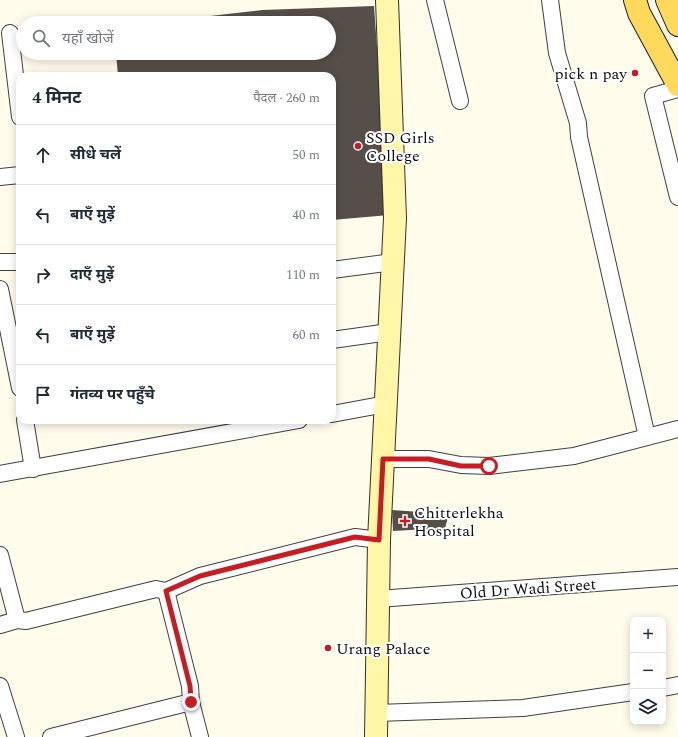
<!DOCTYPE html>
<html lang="hi">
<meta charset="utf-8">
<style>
:root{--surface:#fff;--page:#f2f2f3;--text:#1f2937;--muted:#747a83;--line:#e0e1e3}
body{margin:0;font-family:Spectral,"Noto Sans Devanagari",serif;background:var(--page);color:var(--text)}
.controls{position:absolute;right:12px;bottom:12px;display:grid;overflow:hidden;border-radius:8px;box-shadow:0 2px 10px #0003}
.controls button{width:36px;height:36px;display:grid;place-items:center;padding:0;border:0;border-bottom:1px solid var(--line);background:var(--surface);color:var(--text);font:20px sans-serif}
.stop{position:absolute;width:12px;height:12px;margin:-9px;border:3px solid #c61c22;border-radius:50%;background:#fff}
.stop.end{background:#c61c22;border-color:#fff;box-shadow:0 1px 4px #0008}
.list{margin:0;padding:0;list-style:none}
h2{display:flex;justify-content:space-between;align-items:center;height:52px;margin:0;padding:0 16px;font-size:17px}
h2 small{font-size:13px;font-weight:400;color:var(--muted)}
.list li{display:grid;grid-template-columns:26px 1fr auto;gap:12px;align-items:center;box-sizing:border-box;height:60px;padding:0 16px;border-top:1px solid var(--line)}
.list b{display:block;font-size:15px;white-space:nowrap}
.list em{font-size:13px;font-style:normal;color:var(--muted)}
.icon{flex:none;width:22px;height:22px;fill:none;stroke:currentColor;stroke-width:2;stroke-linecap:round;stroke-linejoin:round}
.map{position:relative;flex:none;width:678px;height:737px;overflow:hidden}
.search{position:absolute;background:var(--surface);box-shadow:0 2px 10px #0003;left:16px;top:16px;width:320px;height:44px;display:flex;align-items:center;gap:10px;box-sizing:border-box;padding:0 14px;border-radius:22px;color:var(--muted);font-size:15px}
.panel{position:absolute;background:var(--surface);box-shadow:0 2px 10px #0003;left:16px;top:72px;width:320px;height:352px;border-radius:12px}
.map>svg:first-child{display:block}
.building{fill:#564e48}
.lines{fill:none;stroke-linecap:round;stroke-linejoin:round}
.street-casing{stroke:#404040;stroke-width:18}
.secondary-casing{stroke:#2f2f2f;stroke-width:24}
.primary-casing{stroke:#1e1e1e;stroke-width:24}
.street{stroke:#fff;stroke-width:16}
.secondary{stroke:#fff6a7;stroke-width:22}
.primary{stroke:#ffd95c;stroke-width:22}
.route{stroke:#c61c22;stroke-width:5}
.poi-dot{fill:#c61c22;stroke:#fff;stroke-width:1.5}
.labels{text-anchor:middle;stroke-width:4;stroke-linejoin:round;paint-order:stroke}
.poi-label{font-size:16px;fill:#0d0d0d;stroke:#fff;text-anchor:start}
.street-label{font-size:16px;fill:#0d0d0d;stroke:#fff}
</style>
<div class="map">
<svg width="678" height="737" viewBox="0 0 678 737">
<rect width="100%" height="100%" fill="#fffcec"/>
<g class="building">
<polygon points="374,6 389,215 332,220 332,76 118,76 116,53 329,53 329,23 158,23 158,22 262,10"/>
<polygon points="392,510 449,514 445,528 393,531"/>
</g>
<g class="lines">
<defs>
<g id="street">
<polyline points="435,0 460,101"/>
<polyline points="550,0 557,53 578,123 579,137 647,437"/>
<polyline points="10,33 20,117"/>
<polyline points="678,89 653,96 678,197"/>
<polyline points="0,177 20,175"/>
<polyline points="0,262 20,262"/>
<polyline points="332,270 393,262"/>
<polyline points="0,289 20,388"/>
<polyline points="332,340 389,332"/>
<polyline points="332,414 386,404"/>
<polyline points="25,420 33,469"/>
<polyline points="383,459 429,459 461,465 489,466 574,456 678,429"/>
<polyline points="0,474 299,420"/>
<polyline points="0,555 17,620"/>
<polyline points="166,591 190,686 191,702 200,737"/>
<polyline points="378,599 678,577"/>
<polyline points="0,625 17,620 26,621 156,589 166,591 200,576 355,537 379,540"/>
<polyline points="0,686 16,737"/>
<polyline points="663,688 678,685"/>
<polyline points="376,713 523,708 633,692"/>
<polyline points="51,737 191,702"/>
</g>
<polyline id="secondary" points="376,737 379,540 395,218 387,0"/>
<g id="primary">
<polyline points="635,0 639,13 678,85"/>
<polyline points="667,0 678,25"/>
</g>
</defs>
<use href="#street" class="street-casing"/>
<use href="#secondary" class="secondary-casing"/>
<use href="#primary" class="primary-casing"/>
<use href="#street" class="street"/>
<use href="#secondary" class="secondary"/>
<use href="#primary" class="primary"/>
</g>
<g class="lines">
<polyline class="route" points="191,702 190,686 166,591 200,576 355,537 379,540 383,459 429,459 461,466 489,466"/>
</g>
<g class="poi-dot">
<circle cx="635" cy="73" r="4"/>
<circle cx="358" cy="146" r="4"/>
<path d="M403 515h4v4h4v4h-4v4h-4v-4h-4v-4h4z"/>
<circle cx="328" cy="648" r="4"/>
</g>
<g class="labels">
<g class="poi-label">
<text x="627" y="79" text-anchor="end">pick n pay</text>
<text x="366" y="143">SSD Girls<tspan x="366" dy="18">College</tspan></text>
<text x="414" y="518">Chitterlekha<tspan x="414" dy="18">Hospital</tspan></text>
<text x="336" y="654">Urang Palace</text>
</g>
<g class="street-label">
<text transform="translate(528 588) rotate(-4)" y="6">Old Dr Wadi Street</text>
</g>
</g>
</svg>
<div class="controls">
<button>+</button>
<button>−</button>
<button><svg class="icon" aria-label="layers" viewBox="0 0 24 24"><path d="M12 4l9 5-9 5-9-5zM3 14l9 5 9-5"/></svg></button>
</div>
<div class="stop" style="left:489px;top:466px"></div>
<div class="stop end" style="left:191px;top:702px"></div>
<div class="search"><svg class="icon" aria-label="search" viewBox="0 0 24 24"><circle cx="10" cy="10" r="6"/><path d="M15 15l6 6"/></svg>यहाँ खोजें</div>
<section class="panel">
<h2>4 मिनट<small>पैदल · 260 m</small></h2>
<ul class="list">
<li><svg class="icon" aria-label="ahead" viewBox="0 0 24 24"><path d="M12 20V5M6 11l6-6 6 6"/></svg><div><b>सीधे चलें</b></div><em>50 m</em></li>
<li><svg class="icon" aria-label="left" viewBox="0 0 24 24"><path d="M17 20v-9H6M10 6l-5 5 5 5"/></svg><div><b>बाएँ मुड़ें</b></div><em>40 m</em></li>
<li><svg class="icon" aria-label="right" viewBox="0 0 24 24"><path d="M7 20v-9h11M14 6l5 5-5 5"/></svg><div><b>दाएँ मुड़ें</b></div><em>110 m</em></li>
<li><svg class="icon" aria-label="left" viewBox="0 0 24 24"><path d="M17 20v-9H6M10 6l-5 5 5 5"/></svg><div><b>बाएँ मुड़ें</b></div><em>60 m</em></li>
<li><svg class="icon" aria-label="arrive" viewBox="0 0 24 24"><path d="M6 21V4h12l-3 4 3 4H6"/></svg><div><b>गंतव्य पर पहुँचे</b></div></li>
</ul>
</section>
</div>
